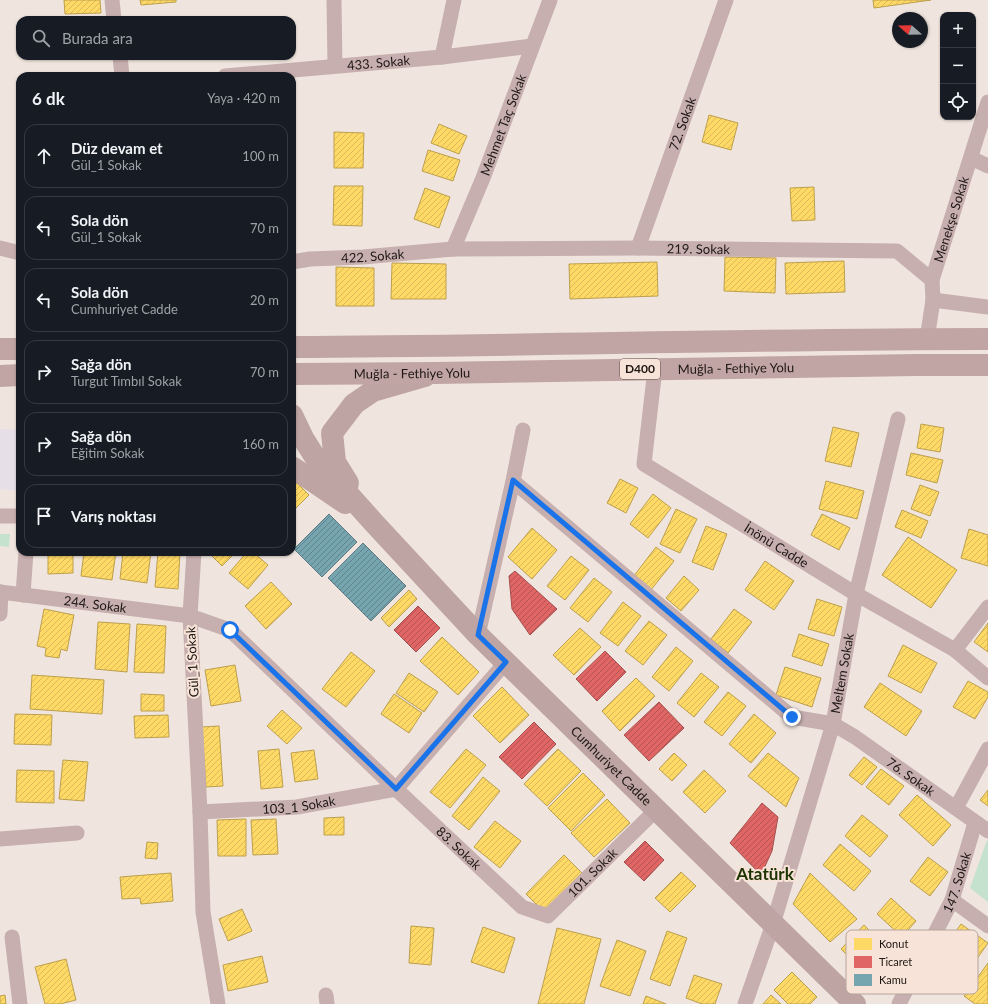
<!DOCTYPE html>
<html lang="tr">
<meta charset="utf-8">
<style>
:root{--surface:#171b24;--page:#20242c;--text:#f1f3f6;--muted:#9ea1a6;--line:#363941}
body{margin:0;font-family:Lato,sans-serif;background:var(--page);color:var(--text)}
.controls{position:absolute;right:12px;top:12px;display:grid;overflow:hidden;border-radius:8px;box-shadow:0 1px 3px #0004}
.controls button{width:36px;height:36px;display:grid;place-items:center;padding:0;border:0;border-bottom:1px solid var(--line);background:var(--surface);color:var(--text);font:20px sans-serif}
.compass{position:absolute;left:892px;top:12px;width:36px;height:36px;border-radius:50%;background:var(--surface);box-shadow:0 1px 3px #0004;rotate:290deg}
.stop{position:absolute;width:12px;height:12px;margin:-9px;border:3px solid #1a73e8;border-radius:50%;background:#fff}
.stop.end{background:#1a73e8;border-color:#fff;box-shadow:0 1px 4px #0008}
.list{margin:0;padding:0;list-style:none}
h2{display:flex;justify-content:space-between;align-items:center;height:52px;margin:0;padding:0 16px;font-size:17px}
h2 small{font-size:13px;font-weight:400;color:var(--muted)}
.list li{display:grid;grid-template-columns:26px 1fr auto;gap:12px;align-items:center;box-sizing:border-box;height:64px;margin:0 8px 8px;padding:0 8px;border:1px solid var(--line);border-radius:12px}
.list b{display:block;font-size:15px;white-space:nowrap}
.list p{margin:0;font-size:13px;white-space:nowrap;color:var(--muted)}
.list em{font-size:13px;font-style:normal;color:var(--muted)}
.icon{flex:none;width:22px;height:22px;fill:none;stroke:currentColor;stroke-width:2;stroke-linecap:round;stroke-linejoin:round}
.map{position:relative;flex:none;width:988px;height:1004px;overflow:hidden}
.search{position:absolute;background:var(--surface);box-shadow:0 1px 3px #0004;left:16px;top:16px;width:280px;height:44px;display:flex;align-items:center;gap:10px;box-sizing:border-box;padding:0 14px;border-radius:12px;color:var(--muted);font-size:15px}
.panel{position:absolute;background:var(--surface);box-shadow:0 1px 3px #0004;left:16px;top:72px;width:280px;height:484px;border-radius:12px}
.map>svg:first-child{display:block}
.medical{fill:#e6dfe8}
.green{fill:#c5e2ce}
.homes{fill:url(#homes-hatch);stroke:#bc9f4d}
.shops{fill:url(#shops-hatch);stroke:#a64e4d}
.public{fill:url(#public-hatch);stroke:#5c7a80}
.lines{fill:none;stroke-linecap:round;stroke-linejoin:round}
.street{stroke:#c6afae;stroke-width:15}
.secondary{stroke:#bea4a2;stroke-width:22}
.highway{stroke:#c1a5a5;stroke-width:22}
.route{stroke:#1a73e8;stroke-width:5}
.labels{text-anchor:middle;stroke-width:4;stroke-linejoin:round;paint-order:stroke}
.shield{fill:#f7e3d7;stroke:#5f544e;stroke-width:1}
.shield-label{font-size:12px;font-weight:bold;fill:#1e1713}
.street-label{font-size:13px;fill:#1e1713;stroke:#f7e3d7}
.district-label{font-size:17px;font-weight:bold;fill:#1c3200;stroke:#f7e3d7}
.key{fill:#f7e3d7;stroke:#b6a69c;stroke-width:1}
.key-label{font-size:11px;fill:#1e1713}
</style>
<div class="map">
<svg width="988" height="1004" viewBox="0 0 988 1004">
<defs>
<pattern id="homes-hatch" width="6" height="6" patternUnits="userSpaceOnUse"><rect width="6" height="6" fill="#ffd966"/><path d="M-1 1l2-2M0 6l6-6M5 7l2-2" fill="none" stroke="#daba58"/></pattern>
<pattern id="shops-hatch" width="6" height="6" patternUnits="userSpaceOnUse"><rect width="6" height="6" fill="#e06666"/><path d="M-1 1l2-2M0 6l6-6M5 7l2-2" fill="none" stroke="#b55353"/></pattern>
<pattern id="public-hatch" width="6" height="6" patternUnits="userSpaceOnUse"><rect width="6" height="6" fill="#76a5af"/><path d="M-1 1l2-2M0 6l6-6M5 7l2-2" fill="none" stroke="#60858d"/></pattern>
</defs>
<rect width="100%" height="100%" fill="#f0e5de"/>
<polygon class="medical" points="0,429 20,430 20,491 0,489"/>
<g class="green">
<polygon points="0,534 10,534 9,547 0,546"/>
<polygon points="987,840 988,841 988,902 970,888"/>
</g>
<g class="homes">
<polygon points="64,0 100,0 101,13 65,14"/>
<polygon points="140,0 176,0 176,2 141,5"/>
<polygon points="873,0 931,0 874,8"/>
<polygon points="709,115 738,123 731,150 702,142"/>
<polygon points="439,124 467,136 459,154 431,143"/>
<polygon points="334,132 364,133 363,168 334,168"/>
<polygon points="428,150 460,160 453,181 422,171"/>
<polygon points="334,186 363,186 362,226 333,225"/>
<polygon points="814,187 815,220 792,221 790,188"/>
<polygon points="425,188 450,197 439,228 414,219"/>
<polygon points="725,257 776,258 775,293 724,291"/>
<polygon points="844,261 845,292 786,294 785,263"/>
<polygon points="657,262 658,296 570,299 569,264"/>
<polygon points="392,263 446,264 446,299 391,299"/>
<polygon points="336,267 374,268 374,306 336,306"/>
<polygon points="921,424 944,428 940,452 917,448"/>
<polygon points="833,427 859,433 851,467 825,461"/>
<polygon points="911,453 943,460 937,483 906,475"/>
<polygon points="620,479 638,488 626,513 607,503"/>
<polygon points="826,481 864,491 857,519 819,509"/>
<polygon points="297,483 309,495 292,512 292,488"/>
<polygon points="920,485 939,492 930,516 911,509"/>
<polygon points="653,494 671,508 648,538 630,524"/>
<polygon points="676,509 697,519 680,553 660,544"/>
<polygon points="902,510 928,521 921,538 895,527"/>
<polygon points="822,514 850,528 839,550 811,535"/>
<polygon points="706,526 727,534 713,570 692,562"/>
<polygon points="532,528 557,550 532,579 508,557"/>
<polygon points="969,529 988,535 988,566 961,558"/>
<polygon points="908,537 957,570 931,608 882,575"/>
<polygon points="656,547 674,561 650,591 633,577"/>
<polygon points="48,552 73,552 73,573 48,574"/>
<polygon points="84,552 116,552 112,580 81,576"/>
<polygon points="123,552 151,552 147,583 120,579"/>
<polygon points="158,552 180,552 178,589 155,587"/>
<polygon points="208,552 236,552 222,566"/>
<polygon points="247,552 253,552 268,565 248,589 229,573"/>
<polygon points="571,556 589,570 565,600 547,586"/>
<polygon points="765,561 794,581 774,610 745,590"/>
<polygon points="684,576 699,590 681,611 666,598"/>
<polygon points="594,578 612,592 588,622 570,608"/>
<polygon points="271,582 292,604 266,629 245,606"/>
<polygon points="409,590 417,599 389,627 381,618"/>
<polygon points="817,599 842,607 834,636 808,629"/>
<polygon points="623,602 641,616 618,646 600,633"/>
<polygon points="44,609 74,615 67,651 61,649 59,658 45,656 46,648 37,646"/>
<polygon points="734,609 752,622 728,653 711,639"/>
<polygon points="649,621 667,635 643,665 625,651"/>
<polygon points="98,622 130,624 127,672 95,669"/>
<polygon points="988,623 988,652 974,642"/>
<polygon points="137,624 166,626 164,673 134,672"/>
<polygon points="580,628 601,647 574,675 553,655"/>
<polygon points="799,634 829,644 822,666 792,656"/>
<polygon points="442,637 479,672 458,695 420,661"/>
<polygon points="903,645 937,663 921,693 888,676"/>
<polygon points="676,647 693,661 669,691 652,677"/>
<polygon points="351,652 375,671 346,707 322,689"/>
<polygon points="235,665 241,701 211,706 205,670"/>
<polygon points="785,667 821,678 812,707 776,695"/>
<polygon points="409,673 438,692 424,712 396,693"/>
<polygon points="701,673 719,687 694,717 677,703"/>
<polygon points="32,675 104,680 102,714 30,709"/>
<polygon points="636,678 655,696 620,731 602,711"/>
<polygon points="968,681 988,692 988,697 975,719 953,707"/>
<polygon points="880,683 922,711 906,736 864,707"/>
<polygon points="502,687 529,715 500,743 473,716"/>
<polygon points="728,692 746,706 722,736 704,722"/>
<polygon points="141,694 164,695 164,711 141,711"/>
<polygon points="394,694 422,713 409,733 381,714"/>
<polygon points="282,710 302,728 287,744 267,726"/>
<polygon points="15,714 52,715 51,745 14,744"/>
<polygon points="754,714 776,733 751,763 729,744"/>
<polygon points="168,715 169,737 135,738 134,716"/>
<polygon points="219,726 223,786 206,787 202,727"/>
<polygon points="279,749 283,787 261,789 258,751"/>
<polygon points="466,749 486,765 450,808 430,792"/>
<polygon points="558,749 581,771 547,806 524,784"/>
<polygon points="314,750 318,779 295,782 291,753"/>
<polygon points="674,753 687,765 672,781 659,769"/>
<polygon points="768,753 799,778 786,807 748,776"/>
<polygon points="864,757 877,767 862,785 849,775"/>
<polygon points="63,760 88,762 84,801 59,799"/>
<polygon points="881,769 904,786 889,805 866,787"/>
<polygon points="17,770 54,771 54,803 16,802"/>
<polygon points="704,770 726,791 705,813 683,792"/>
<polygon points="583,773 605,795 571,831 548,808"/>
<polygon points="483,777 500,791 469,830 452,816"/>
<polygon points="988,790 988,806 980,800"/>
<polygon points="917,795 951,825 933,846 899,815"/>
<polygon points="607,799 630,823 594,857 571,833"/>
<polygon points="862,815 888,836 870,857 845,836"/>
<polygon points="344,817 344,835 324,835 324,818"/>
<polygon points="246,819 246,856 218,856 217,820"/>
<polygon points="276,819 278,854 253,855 251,820"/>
<polygon points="495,821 521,841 500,868 474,847"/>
<polygon points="147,842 158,843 157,859 145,858"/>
<polygon points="840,844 871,871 854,891 823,865"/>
<polygon points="564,855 583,874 545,913 526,894"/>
<polygon points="928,857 948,872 930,896 910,881"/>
<polygon points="681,872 696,886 670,912 655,898"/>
<polygon points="171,873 173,901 141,904 140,898 122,899 120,877"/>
<polygon points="810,873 857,919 830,942 793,904"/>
<polygon points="891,898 916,921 902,937 877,914"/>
<polygon points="242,909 252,931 228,941 219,919"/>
<polygon points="961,924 988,943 958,986 931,967"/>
<polygon points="864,925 877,938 853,961 841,949"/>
<polygon points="411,926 434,928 431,965 409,963"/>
<polygon points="483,927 515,938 504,973 471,962"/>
<polygon points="557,928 601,939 584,1004 538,1004"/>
<polygon points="667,931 687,938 670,986 650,979"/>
<polygon points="617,940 646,951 630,996 600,986"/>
<polygon points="262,956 268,982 228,991 223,965"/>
<polygon points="66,959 76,1000 60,1004 45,1004 35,967"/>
<polygon points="988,963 988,1004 975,1004 964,996"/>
<polygon points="792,972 817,997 810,1004 788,1004 774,990"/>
<polygon points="694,975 722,984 715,1004 702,1004 686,998"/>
<polygon points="5,995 6,1004 0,1004 0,996"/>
<polygon points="771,995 781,1004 763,1004"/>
<polygon points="646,996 666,1004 643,1004"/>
</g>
<g class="shops">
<polygon points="515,571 557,609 530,635 512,609 509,576"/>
<polygon points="418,606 440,628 416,652 394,630"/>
<polygon points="605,651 626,672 597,701 576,679"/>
<polygon points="659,702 684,728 649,761 624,735"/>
<polygon points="534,722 556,744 522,779 499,757"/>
<polygon points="762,803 778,817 772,851 761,875 730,843"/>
<polygon points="645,841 664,860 644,881 624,862"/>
</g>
<g class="public">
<polygon points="329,514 357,542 322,577 294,549"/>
<polygon points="363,543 406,586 371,621 328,578"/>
</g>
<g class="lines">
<g class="street">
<polyline points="112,0 114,20"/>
<polyline points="334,0 335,66"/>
<polyline points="120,56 122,76"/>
<polyline points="442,57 454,0"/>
<path id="s1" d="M225,76L442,57L532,46"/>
<polyline points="971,158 988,166"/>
<polyline points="0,248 20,253"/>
<path id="s2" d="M638,248L726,0"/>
<path id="s3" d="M453,249L483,178L550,0"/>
<path id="s4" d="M292,262L310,259L363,257L453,249L638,248L897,251L932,280"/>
<polyline points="933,300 988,307"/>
<path id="s5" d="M927,339L933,300L932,280L988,102"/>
<path id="s6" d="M655,369L644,464L856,594L955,650L988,678"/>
<path id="s7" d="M513,481L792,717L833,724L855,737L988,831"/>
<polyline points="0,516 20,516"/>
<path id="s8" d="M0,592L190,616L194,552"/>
<polyline points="23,595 26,552"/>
<polyline points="0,614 1,592"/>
<polyline points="478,635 513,481 523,430"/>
<polyline points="955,650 988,607"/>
<polyline points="956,808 988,749"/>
<path id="s9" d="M200,812L297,807L396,789L522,907L548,916L656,810"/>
<polyline points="0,839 77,833"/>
<polyline points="952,900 988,926"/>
<polyline points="12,937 20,1004"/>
<polyline points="326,995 327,1004"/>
<polyline points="218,1004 203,912 200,812 190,616 230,630 396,789 506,662"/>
<path id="s10" d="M745,1004L773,924L833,724L856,594L898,419"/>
<path id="s11" d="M899,1004L952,900L975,823"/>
</g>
<g class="secondary">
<path id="s12" d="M292,415L303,438L315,457L374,523L478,635L855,1004"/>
<polyline points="292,467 345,503"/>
<polyline points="348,483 335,462 332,433 354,404 373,391 425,376"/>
</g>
<g class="highway">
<path d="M292,347C524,346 756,339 988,339"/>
<polyline points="0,349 20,349"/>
<path id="s13" d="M292,374L435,373L916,365H988"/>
<polyline points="0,376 20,375"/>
</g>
</g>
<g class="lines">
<polyline class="route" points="230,630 396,789 506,662 478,635 513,480 792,717"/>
</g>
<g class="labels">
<rect class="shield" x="620" y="359" width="40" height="20" rx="3"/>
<g class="shield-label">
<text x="640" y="373">D400</text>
</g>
<g class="street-label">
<text dy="5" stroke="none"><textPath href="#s1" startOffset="154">433. Sokak</textPath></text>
<text dy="5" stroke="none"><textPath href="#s2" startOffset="132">72. Sokak</textPath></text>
<text dy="5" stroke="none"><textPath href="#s3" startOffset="134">Mehmet Taç Sokak</textPath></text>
<text dy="5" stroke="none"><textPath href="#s5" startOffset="123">Menekşe Sokak</textPath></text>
<text dy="5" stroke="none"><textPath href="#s4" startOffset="407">219. Sokak</textPath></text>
<text dy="5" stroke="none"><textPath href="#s4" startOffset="81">422. Sokak</textPath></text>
<text dy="5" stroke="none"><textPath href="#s13" startOffset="444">Muğla - Fethiye Yolu</textPath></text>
<text dy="5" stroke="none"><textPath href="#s13" startOffset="120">Muğla - Fethiye Yolu</textPath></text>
<text dy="5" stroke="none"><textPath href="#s6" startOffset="251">İnönü Cadde</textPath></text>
<text dy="5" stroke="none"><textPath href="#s8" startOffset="96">244. Sokak</textPath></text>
<text transform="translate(192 662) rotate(-93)" y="5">Gül_1 Sokak</text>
<text dy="5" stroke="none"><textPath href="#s10" startOffset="345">Meltem Sokak</textPath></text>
<text dy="5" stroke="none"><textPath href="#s12" startOffset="476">Cumhuriyet Cadde</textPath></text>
<text dy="5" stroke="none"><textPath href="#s7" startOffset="501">76. Sokak</textPath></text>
<text dy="5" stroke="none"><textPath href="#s9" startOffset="99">103_1 Sokak</textPath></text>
<text dy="5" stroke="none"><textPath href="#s9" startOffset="284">83. Sokak</textPath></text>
<text dy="5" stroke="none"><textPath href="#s9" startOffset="460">101. Sokak</textPath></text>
<text dy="5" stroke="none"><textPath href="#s11" startOffset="135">147. Sokak</textPath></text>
</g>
<g class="district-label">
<text x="765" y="880">Atatürk</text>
</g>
</g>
<rect x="846" y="930" width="132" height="64" rx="6" class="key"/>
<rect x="854" y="938" width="18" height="12" fill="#ffd966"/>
<rect x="854" y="956" width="18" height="12" fill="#e06666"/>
<rect x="854" y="974" width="18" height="12" fill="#76a5af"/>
<g class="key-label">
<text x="879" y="948">Konut</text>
<text x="879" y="966">Ticaret</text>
<text x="879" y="984">Kamu</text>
</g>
</svg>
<div class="controls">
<button>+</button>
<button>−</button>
<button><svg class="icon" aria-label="locate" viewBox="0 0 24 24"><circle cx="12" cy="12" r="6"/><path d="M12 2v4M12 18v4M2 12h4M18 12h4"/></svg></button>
</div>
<svg class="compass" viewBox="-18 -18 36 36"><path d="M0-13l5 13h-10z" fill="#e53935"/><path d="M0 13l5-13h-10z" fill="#9ea1a6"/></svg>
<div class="stop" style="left:230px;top:630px"></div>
<div class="stop end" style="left:792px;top:717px"></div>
<div class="search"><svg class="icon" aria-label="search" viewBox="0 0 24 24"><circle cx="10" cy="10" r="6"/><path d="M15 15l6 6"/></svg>Burada ara</div>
<section class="panel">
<h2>6 dk<small>Yaya · 420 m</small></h2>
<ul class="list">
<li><svg class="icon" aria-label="ahead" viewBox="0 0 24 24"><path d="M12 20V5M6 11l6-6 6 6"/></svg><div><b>Düz devam et</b><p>Gül_1 Sokak</p></div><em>100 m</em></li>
<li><svg class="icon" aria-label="left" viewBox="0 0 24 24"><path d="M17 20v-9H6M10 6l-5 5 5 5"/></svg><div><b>Sola dön</b><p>Gül_1 Sokak</p></div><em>70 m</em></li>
<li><svg class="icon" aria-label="left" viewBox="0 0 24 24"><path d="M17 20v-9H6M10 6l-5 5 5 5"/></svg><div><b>Sola dön</b><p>Cumhuriyet Cadde</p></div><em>20 m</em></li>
<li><svg class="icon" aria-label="right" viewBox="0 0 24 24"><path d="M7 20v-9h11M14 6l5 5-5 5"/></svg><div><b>Sağa dön</b><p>Turgut Tımbıl Sokak</p></div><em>70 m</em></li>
<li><svg class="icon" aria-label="right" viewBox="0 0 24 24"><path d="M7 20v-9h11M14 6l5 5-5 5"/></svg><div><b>Sağa dön</b><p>Eğitim Sokak</p></div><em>160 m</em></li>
<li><svg class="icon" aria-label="arrive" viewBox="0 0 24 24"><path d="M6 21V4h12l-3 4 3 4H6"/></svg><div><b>Varış noktası</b></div></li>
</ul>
</section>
</div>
